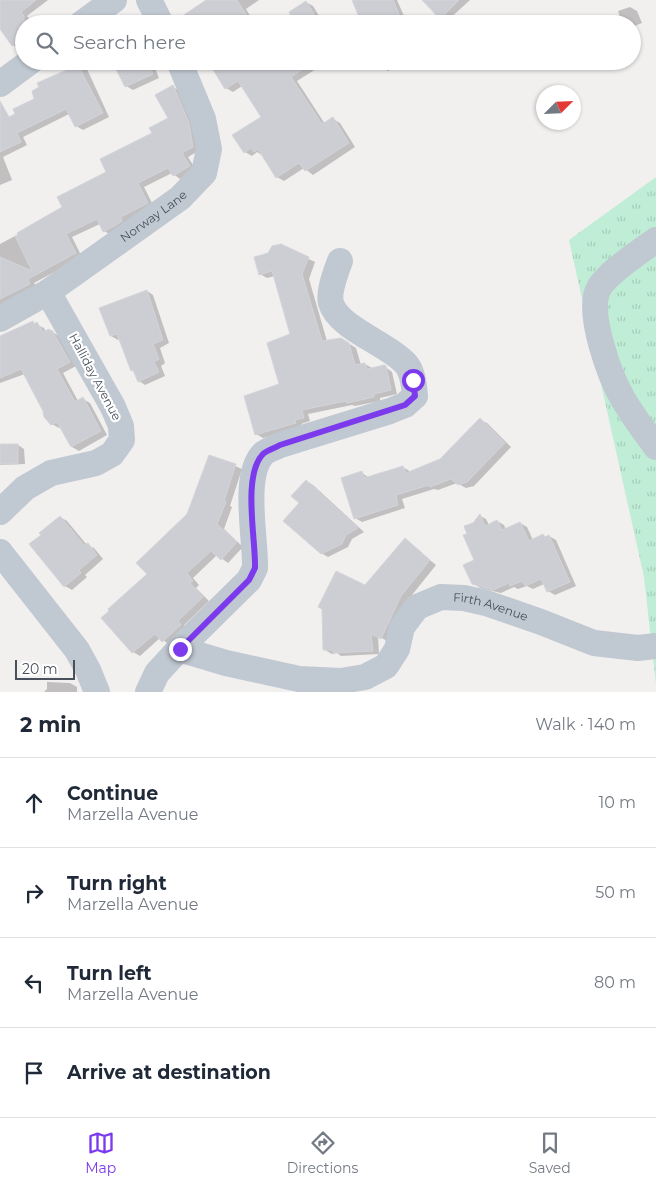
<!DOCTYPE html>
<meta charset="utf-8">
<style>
:root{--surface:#fff;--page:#f2f2f3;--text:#1f2937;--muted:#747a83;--line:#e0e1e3;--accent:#7c3aed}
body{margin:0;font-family:Montserrat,sans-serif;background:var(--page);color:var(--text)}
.compass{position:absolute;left:536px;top:85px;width:45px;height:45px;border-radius:50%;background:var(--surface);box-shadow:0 1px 4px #0004;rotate:66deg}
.scale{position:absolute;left:15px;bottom:12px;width:60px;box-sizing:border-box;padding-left:5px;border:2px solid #48505c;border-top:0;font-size:14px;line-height:18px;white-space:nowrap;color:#48505c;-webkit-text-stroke:4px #fff;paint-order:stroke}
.stop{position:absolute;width:15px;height:15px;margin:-11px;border:4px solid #7c3aed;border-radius:50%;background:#fff}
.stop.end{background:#7c3aed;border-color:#fff;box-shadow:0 1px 5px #0008}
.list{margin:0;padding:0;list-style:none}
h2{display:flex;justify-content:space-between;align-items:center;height:65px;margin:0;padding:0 20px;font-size:21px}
h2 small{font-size:16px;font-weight:400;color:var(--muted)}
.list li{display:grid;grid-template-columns:32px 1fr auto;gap:15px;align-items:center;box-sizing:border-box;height:90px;padding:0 20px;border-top:1px solid var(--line)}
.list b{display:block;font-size:19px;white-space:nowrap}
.list p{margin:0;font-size:16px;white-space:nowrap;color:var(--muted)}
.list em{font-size:16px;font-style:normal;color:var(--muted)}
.icon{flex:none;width:28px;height:28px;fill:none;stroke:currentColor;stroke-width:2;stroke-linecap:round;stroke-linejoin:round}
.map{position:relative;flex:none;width:656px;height:692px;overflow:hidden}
.search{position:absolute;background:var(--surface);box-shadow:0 1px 4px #0004;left:15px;right:15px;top:15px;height:55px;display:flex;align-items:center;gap:12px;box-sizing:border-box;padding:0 18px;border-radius:28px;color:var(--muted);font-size:19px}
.sheet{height:425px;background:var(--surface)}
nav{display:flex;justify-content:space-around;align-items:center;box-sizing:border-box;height:70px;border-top:1px solid var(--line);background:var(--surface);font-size:14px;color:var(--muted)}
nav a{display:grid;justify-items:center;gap:2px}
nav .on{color:var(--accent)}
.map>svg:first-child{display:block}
.grass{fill:url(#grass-tufts)}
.shadow{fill:#0003}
.building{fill:#ccced4;stroke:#d3d5da}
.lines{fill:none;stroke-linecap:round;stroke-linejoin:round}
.minor{stroke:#c0c8d1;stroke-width:26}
.route{stroke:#7c3aed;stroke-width:6}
.labels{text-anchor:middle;stroke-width:4.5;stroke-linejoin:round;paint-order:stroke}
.street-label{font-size:12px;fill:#48505c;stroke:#fff}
</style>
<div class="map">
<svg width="656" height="692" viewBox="0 0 656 692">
<defs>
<pattern id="grass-tufts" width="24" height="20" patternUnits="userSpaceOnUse" patternTransform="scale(1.25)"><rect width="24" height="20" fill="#bfedd6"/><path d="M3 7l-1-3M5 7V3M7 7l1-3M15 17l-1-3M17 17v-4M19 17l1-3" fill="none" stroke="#a6cdba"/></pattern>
</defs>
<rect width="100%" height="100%" fill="#f2efef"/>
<polygon class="grass" points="656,177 656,684 644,577 569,240"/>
<g class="shadow">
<polygon points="0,0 48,0 27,16 33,24 24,24 24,46 20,49 13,45 0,27"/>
<polygon points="208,0 259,0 246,9 255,24 192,24"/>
<polygon points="353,0 397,0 407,23 363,24"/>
<polygon points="424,0 470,0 447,21 440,18"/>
<polygon points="306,2 313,6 324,24 285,24 294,18"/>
<polygon points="630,7 637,11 642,23 632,27 632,24 622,24 618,11"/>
<polygon points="140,17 147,21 149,24 125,24"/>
<polygon points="114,61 152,61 159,78 133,90 126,86"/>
<polygon points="314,61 317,65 315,66 316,69 297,81 325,124 333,119 340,123 355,147 313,175 304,168 284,181 277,177 262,155 257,152 252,156 245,152 263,117 242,86 233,92 226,88 214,68"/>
<polygon points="379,61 411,61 388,71 382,67"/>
<polygon points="80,65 87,69 109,117 83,130 76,126 69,114 23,137 27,145 3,157 12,180 0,185 0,123 17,115 35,99 40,88 39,84"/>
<polygon points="173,87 180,91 195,128 200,150 188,157 196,170 180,179 172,173 144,187 154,207 111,235 104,231 100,224 72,237 82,257 34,283 37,288 0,307 0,244 43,221 63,208 108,173 154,133 170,118"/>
<polygon points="281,246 315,262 309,279 327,341 348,343 356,348 361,365 365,364 372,368 384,366 392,372 397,394 380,398 380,401 355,406 352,405 308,414 310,421 301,424 303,427 263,438 256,434 280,385 292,335 275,276 267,278 260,274 269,254"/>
<polygon points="147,291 153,295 169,343 160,348 165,363 161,366 165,376 145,385 139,381 135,371 132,370 120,339 118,340 111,336 101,308"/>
<polygon points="33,323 44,328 46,332 49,330 59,336 76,366 63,373 78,401 83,399 90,403 107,435 79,451 72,447 61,427 59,428 52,424 25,374 0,383 0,338"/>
<polygon points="480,420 487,423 511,447 474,486 466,488 457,483 438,490 434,489 402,499 405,508 362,522 355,518 361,472 369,478 403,467 411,472 440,460"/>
<polygon points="18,445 24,449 25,464 0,465 0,446"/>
<polygon points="235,466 242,469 230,506 232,507 224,529 243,547 228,563 217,555 193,578 199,585 196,588 209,601 184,625 187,629 170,645 160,638 140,656 133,652 102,618 148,575 188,515"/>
<polygon points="306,481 313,485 364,532 352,539 348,547 328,557 321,553 300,502"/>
<polygon points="480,516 486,519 489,525 497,521 504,525 506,530 520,523 527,527 533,540 543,536 547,538 549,536 556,540 576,586 555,595 548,591 544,584 533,589 527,586 518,589 514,587 501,593 480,588 473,583 476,560 468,534"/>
<polygon points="60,517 67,521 87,545 94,548 103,559 85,575 87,577 72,590 65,586"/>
<polygon points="405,540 436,565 408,600 389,642 378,636 379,654 341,656 337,653 332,654 325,650 365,586"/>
<polygon points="47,682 70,683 77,687 77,692 44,692 47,689"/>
</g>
<g class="building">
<polygon points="0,0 36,0 21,12 24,16 24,37 12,46 0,29"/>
<polygon points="206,0 237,0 252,24 176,24 175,21"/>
<polygon points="352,0 393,0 401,19 389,24 362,24"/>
<polygon points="422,0 459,0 440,19"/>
<polygon points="306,1 320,24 296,24 289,12"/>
<polygon points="116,61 147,61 153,74 125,87 116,69 119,68"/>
<polygon points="223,61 315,61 291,77 322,124 333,117 349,143 305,171 299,163 276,178 258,149 254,152 251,148 244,153 232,135 261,117 238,81 225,89 212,68"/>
<polygon points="78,65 103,113 75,127 66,109 17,133 21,142 0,152 0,101 9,117 15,114 13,109 34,99 32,91 39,87 37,83"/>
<polygon points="173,85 189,123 193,147 182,153 190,166 173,176 168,168 138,183 148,203 121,217 122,221 116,225 103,232 97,219 66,234 76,253 28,279 30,284 0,299 0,257 32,271 15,236 18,235 17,233 62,207 57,197 106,172 100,159 152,133 149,128 168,118 155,95"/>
<polygon points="281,244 309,257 302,274 322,341 341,338 349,343 355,365 365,363 367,369 384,365 386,366 391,390 374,394 374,397 347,403 346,401 302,410 304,418 295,420 296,423 255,435 244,396 279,384 267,343 290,334 272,271 259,275 254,257 268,253 272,246"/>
<polygon points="147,290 163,340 153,344 159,359 154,362 159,372 138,382 133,370 131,371 117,334 110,336 99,308"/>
<polygon points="33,321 34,324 37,322 43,332 49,329 51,331 52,330 70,362 57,369 75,402 83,397 101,431 71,447 57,422 51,425 44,417 43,411 21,369 0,378 0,336"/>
<polygon points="480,418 505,443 467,482 458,485 451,479 430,487 429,485 396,495 398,505 354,519 341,478 362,471 364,478 403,466 406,473 440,459"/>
<rect x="0" y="444" width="18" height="20"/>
<polygon points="209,455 236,464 224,501 226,502 217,524 237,542 221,560 211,551 187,573 193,581 190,583 203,597 178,621 181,625 162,642 155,634 132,653 101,618 109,611 108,609 147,574 136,563 187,514"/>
<polygon points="306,480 358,528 346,535 342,544 321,554 283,521 299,503 291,496"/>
<polygon points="480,514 485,526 497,520 502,530 520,522 529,541 543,534 545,537 549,535 570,582 547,592 541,579 525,586 522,581 510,586 509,583 493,590 472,584 463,565 474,560 463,535 467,534 464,526 473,523"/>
<polygon points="60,516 84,545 88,543 97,555 79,570 81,573 64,587 29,544 41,535 39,533"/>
<polygon points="405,538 430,560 401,596 381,639 371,634 373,651 333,653 333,650 323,650 322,609 318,607 336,571 365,585"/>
</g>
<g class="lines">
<g class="minor">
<polyline points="149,0 161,24"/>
<polyline points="81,24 114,0"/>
<polyline points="0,84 31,61"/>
<path d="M656,240C642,250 604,275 598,290C587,314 610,377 623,399C633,416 644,431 656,447"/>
<path id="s1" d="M0,319L48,292L180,198L204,173L209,149L203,119L179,61"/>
<polyline points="0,512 25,488 51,473 96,463 112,454 122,440 121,426 113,407 48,292"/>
<polyline points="0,552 77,650 88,670 97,692"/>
<path d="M179,649L249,580L255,568C256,540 242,476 263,454C267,450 275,448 280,445L390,411L405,405L415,396C414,385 413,371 405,363C388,344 338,328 331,303C328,292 336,272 340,261"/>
<path id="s2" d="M148,692L157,673L179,649L226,663L299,679L341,681L365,677L386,666L397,649L402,627L417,607L441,597L464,598L486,603L541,622L594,643L638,648L656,646"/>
</g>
</g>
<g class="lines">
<path class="route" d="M180,649L249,580L255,568C256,540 242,476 263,454C267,450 275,448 280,445L405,405L415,396L413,380"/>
</g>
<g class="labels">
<g class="street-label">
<text dy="4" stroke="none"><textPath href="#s1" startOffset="185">Norway Lane</textPath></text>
<text transform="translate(95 377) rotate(62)" y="4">Halliday Avenue</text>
<text dy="4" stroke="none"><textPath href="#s2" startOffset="412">Firth Avenue</textPath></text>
</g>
</g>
</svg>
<svg class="compass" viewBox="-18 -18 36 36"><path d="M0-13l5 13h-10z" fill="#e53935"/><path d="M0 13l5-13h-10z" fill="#747a83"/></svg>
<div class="scale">20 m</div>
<div class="stop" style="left:413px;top:380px"></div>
<div class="stop end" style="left:180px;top:649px"></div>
<div class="search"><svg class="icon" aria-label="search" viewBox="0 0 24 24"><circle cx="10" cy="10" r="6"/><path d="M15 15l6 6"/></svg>Search here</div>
</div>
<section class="sheet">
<h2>2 min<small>Walk · 140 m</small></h2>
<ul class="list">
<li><svg class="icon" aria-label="ahead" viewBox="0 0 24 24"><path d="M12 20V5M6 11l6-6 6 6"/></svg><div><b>Continue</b><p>Marzella Avenue</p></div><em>10 m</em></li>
<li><svg class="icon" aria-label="right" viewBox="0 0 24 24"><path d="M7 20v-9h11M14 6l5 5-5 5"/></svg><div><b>Turn right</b><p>Marzella Avenue</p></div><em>50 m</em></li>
<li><svg class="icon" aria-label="left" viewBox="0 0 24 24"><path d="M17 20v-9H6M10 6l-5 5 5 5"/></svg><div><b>Turn left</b><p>Marzella Avenue</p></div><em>80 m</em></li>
<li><svg class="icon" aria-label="arrive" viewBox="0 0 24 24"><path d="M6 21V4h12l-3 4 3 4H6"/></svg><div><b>Arrive at destination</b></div></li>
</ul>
</section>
<nav>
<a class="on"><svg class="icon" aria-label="map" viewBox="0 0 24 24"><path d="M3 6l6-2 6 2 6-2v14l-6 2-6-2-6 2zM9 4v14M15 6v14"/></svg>Map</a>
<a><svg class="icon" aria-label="directions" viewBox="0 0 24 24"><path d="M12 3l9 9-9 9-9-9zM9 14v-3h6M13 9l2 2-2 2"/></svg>Directions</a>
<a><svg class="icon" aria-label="saved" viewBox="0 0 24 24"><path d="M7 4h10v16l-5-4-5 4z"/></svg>Saved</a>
</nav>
